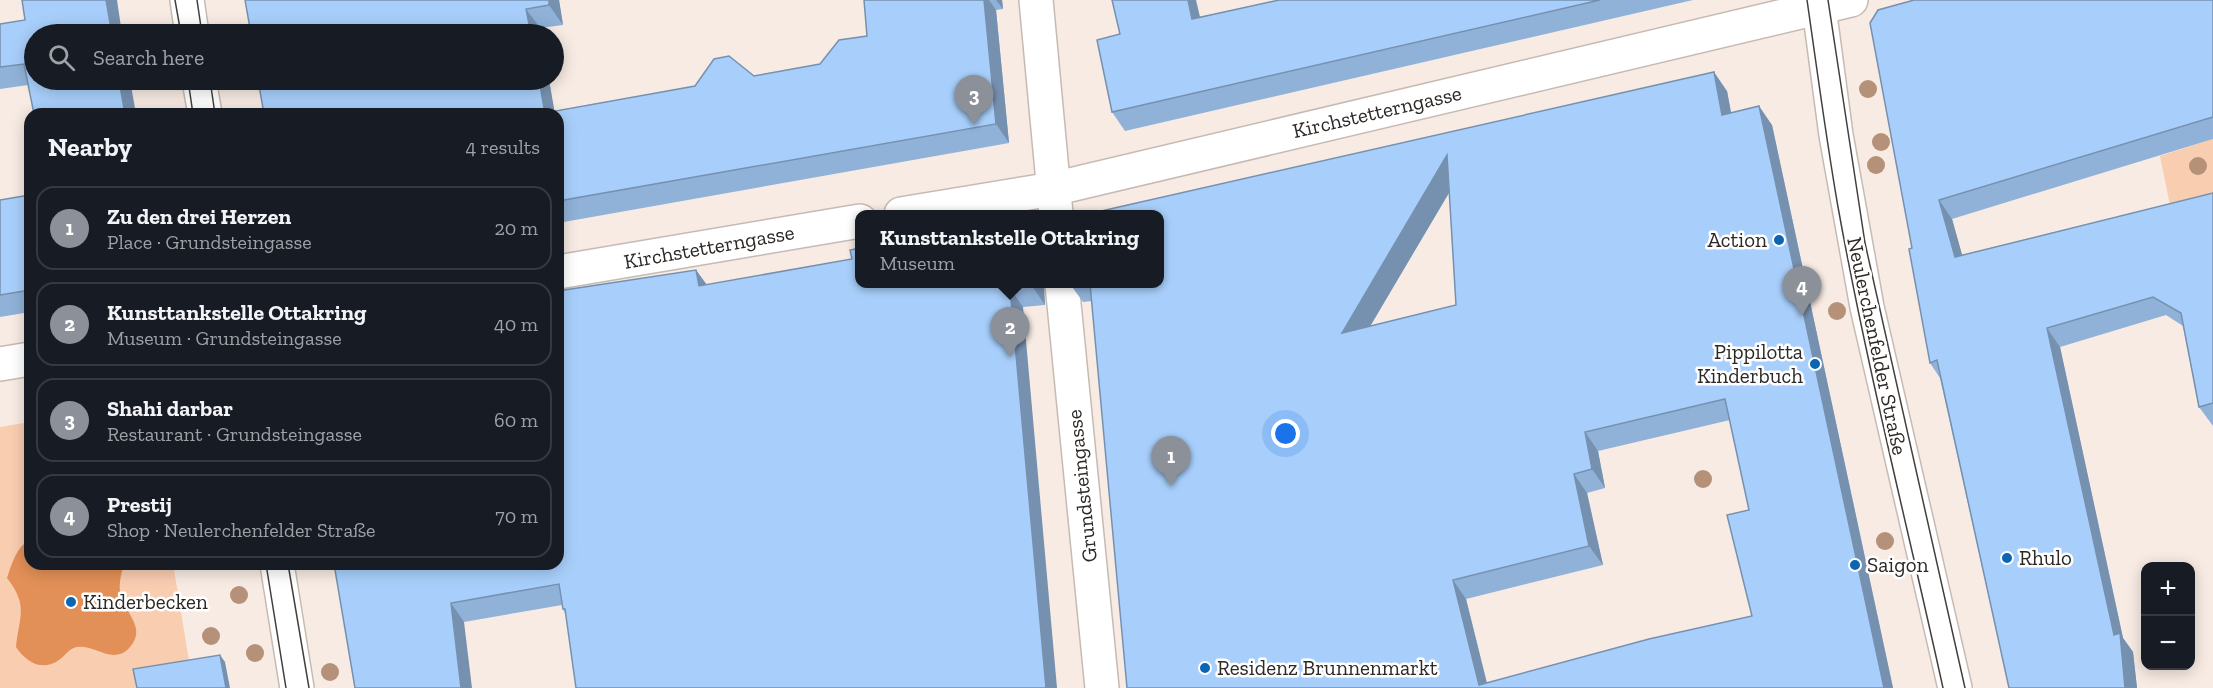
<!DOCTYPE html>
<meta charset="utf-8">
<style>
:root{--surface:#171b24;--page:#20242c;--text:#f1f3f6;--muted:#9ea1a6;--line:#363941;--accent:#8c9099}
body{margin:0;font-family:"Zilla Slab",serif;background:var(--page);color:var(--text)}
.controls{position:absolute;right:18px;bottom:18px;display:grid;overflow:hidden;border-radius:12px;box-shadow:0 3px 15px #0003}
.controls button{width:54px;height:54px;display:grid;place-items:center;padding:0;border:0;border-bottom:2px solid var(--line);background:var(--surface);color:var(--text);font:30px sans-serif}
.you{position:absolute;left:1286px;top:434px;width:21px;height:21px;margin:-15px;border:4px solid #fff;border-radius:50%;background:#1a73e8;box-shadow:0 0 0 9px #1a73e833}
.badge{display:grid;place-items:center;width:39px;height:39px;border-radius:50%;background:var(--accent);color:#fff;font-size:20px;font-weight:700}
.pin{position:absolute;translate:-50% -50px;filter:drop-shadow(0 2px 3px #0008)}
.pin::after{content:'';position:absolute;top:32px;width:21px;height:18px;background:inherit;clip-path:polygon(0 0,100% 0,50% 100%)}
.popup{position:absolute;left:855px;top:210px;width:309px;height:78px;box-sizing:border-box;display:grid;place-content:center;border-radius:12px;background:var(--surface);filter:drop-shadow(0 2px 4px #0005);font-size:20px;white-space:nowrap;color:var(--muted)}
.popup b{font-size:22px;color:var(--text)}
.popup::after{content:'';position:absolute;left:50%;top:100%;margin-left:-12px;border:12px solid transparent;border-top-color:var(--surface)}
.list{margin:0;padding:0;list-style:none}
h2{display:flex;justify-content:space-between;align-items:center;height:78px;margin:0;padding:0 24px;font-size:26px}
h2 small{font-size:20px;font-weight:400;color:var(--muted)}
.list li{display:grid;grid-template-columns:39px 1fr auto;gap:18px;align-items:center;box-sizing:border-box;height:84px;margin:0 12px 12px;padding:0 12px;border:2px solid var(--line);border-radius:18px}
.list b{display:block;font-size:22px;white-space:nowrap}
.list p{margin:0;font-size:20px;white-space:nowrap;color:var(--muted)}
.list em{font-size:20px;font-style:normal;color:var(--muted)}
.icon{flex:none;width:33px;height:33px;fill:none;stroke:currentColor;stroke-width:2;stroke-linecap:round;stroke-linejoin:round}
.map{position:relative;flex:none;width:2213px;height:688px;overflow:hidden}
.search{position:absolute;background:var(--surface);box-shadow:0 3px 15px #0003;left:24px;top:24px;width:540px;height:66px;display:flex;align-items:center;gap:15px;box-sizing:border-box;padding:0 21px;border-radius:33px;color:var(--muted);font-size:22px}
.panel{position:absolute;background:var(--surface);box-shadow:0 3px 15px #0003;left:24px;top:108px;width:540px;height:462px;border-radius:18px}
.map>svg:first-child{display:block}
.green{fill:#f9cdb0}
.water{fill:#e29057}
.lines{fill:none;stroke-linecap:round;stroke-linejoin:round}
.minor-casing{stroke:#c6bbb3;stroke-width:36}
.major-casing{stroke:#c6bbb3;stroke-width:36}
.minor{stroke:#fff;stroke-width:33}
.major{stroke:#fff;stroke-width:33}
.tram{stroke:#443f3c;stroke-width:1.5}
.tree{fill:#b49178}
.wall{fill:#90b2d8;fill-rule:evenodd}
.shaded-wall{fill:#7691b0}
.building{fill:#a8cffb;stroke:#7691b0;stroke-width:1.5;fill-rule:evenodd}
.poi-dot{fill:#0c65b3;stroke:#fff;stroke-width:2}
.labels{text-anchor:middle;stroke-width:5;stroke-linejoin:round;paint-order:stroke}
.street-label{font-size:21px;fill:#2c2825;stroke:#fff}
.poi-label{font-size:21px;fill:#2c2825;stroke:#fff;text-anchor:start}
</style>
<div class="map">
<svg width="2213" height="688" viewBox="0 0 2213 688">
<rect width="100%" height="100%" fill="#f7ebe3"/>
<g class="green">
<polygon points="2213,139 2213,215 2174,225 2160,156"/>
<polygon points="30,422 30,564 173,564 190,667 203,688 0,688 0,427"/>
</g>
<path class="water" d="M30,539V564H124C121,574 118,586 121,596C125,612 144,626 133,643C116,669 96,644 77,647C69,648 65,656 59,660C42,672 26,662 16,647C19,617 29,606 7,578C12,563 16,548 30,539Z"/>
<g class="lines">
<defs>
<g id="minor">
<polyline points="1036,0 1056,214"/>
<polyline points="1818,0 1836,135 1867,307 1955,688"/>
<polyline points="901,214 1053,189 1851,0"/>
<polyline points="558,272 860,221"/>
<polyline points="1062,284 1102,688"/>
<polyline points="0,364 30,359"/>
</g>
<g id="major">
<polyline points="187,0 192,34"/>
<polyline points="199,80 205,114"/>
<polyline points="277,564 297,688"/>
</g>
</defs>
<use href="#minor" class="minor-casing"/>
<use href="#major" class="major-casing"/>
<use href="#minor" class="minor"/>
<use href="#major" class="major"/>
<g class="tram">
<polyline points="175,0 181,34"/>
<polyline points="197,0 202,34"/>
<path d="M1807,0C1817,69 1826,138 1838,207C1867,368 1908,528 1943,688"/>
<polyline points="1828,0 1865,243 1965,688"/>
<polyline points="188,80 193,114"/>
<polyline points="210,80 215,114"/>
<polyline points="266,564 286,688"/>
<polyline points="288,564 309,688"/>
</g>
</g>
<g class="tree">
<circle cx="1868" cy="89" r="9"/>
<circle cx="1881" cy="142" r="9"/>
<circle cx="1876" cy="165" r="9"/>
<circle cx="2198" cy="166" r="9"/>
<circle cx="1837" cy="311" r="9"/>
<circle cx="1703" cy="479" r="9"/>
<circle cx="1885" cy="541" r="9"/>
<circle cx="239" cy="595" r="9"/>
<circle cx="211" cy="636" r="9"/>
<circle cx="255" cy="653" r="9"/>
<circle cx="330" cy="672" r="9"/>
</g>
<g class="wall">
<polygon points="117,0 28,85 0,89 0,24 25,20"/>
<polygon points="245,0 559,0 563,25 540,28"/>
<polygon points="864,0 1002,0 1003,9 996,10 1009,143 558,223 558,114 258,80 549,80 554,111 820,64 867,36"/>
<polygon points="1279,0 1693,0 1125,131 1112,112 1120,34"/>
<polygon points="2213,0 2213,139 1952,219 1962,255 2213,193 2213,426 2199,407 2183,326 2166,315 2060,347 2123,638 2133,652 2137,688 2009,688 1940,378 1930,363 1912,248 1870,23"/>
<path d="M1727,91L1731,113L1772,125L1893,688H1127L1092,301L1083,302L1070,284H1160ZM1449,193L1456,305L1370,326ZM1730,420L1749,510L1752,616L1487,683L1466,599L1603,565L1587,493L1605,488L1598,451Z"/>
<polygon points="30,195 30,312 0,317 0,200"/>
<polygon points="852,259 1043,286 1045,305 1023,307 565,613 563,609 562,605 464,622 355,688 562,459 696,270 706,285"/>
</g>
<g class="shaded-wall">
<polygon points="106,0 117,0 122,34 112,34"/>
<polygon points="549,0 559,0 563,25 549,5"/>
<polygon points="984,0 989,0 996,10 1009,143 996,124"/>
<polygon points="996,0 1002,0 1003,9"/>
<polygon points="1188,0 1196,0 1205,38 1192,19"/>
<polygon points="526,9 540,28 541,34 531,34"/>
<polygon points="1714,72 1727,91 1735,134 1722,115"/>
<polygon points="119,80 130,80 136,114 125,114"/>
<polygon points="539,80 549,80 555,114 545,113"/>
<polygon points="1759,106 1772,125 1893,688 1884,688"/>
<polygon points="1447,155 1460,174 1355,352 1342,333"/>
<polygon points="1939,200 1952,219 1968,276 1955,257"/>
<polygon points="696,270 710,289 699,286"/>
<polygon points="1032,284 1044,284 1045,305 1032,286"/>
<polygon points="1010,288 1023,307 1057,688 1046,688"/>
<polygon points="2047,328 2060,347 2123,638 2133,652 2137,688 2125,688"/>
<polygon points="1585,432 1598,451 1605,488 1592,469"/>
<polygon points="1574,474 1587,493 1603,565 1589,546"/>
<polygon points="1453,580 1466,599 1488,688 1479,685"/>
<polygon points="451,603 464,622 472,688 461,688"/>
<polygon points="220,655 225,662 230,688 226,688"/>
</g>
<g class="building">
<polygon points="22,0 106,0 112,34 34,34 34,80 119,80 125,114 34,114 24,64 0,67 0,24 25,20"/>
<polygon points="245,0 549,0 549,5 526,9 531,34 251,34"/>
<polygon points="864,0 984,0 996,124 558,201 558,114 264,114 258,80 539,80 545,113 695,86 714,59 729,56 754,76 820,64 839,40 867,36"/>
<polygon points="1112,0 1188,0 1192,19 1279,0 1600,0 1112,112 1097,40 1120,34"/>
<polygon points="1914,0 2213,0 2213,117 1939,200 1955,257 2213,193 2213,403 2199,407 2181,313 2153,297 2047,328 2114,635 2120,633 2125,688 2009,688 1937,360 1930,363 1909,249 1912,248 1870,23 1878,10"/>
<path d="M1714,72L1722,115L1759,106L1884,688H1127L1090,284H1160V214H1088ZM1447,155L1456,305L1342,333ZM1725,399L1749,510L1727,515L1752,616L1649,639L1479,685L1453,580L1589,546L1574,474L1592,469L1585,432Z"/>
<polygon points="30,195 30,290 0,295 0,200"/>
<polygon points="860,248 860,284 1032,284 1032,286 1010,288 1046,688 576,688 565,609 563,609 559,584 451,603 461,688 355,688 334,564 558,564 558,460 562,459 558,436 558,291 696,270 699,286 852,259 850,250"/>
<polygon points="220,655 226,688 137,688 133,669"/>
</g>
<g class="poi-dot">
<circle cx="1779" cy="240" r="6"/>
<circle cx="1815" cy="364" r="6"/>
<circle cx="2007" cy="558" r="6"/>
<circle cx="1855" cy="565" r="6"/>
<circle cx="71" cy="602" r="6"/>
<circle cx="1205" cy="668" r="6"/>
</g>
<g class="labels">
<g class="street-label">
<text transform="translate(1377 112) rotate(-13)" y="7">Kirchstetterngasse</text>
<text transform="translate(709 247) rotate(-10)" y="7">Kirchstetterngasse</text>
<text transform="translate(1877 346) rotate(78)" y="7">Neulerchenfelder Straße</text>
<text transform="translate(1082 486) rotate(-96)" y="7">Grundsteingasse</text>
</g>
<g class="poi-label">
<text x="1767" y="247" text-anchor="end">Action</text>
<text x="1803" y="359" text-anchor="end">Pippilotta<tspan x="1803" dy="24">Kinderbuch</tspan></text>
<text x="2019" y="565">Rhulo</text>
<text x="1867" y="572">Saigon</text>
<text x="83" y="609">Kinderbecken</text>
<text x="1217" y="675">Residenz Brunnenmarkt</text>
</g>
</g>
</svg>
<div class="controls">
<button>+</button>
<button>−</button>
</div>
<div class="you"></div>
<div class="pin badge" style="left:1171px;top:486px">1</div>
<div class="pin badge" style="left:1010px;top:357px">2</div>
<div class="popup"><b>Kunsttankstelle Ottakring</b>Museum</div>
<div class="pin badge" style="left:974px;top:125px">3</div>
<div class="pin badge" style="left:1802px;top:316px">4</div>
<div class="search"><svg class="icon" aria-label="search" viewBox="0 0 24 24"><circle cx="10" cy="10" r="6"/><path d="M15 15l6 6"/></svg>Search here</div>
<section class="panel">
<h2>Nearby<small>4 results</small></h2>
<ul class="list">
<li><span class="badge">1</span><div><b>Zu den drei Herzen</b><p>Place · Grundsteingasse</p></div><em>20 m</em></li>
<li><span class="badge">2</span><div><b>Kunsttankstelle Ottakring</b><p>Museum · Grundsteingasse</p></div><em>40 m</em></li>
<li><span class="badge">3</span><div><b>Shahi darbar</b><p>Restaurant · Grundsteingasse</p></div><em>60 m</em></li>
<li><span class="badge">4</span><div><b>Prestij</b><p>Shop · Neulerchenfelder Straße</p></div><em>70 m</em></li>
</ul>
</section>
</div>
